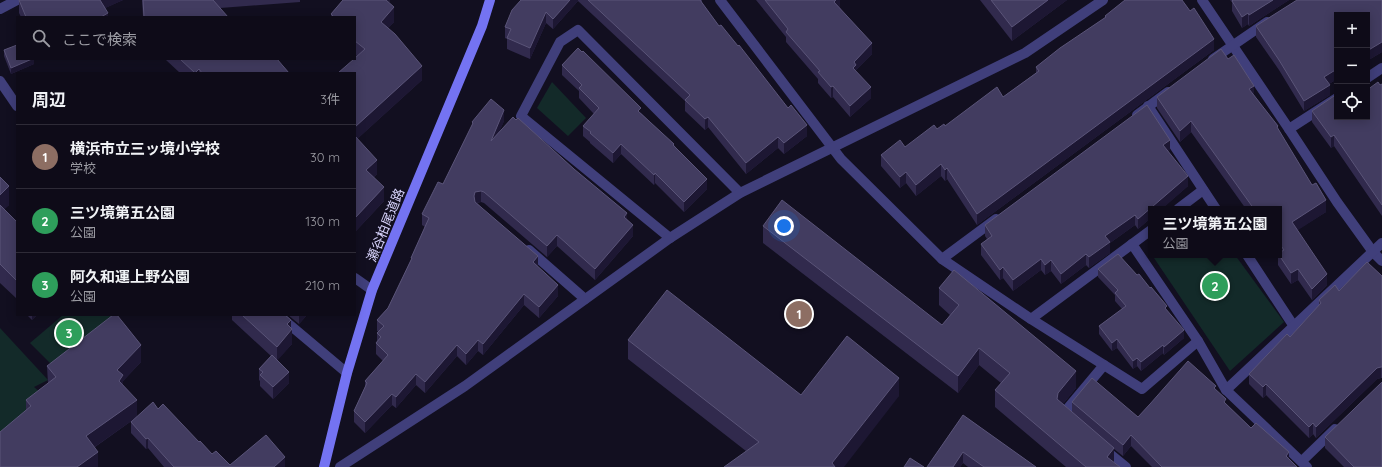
<!DOCTYPE html>
<html lang="ja">
<meta charset="utf-8">
<style>
:root{--surface:#0e0b18;--page:#171421;--text:#f1f3f6;--muted:#9b9ba2;--line:#2e2b37;--accent:#15d2e4}
body{margin:0;font-family:Quicksand,"Noto Sans JP",sans-serif;background:var(--page);color:var(--text)}
.controls{position:absolute;right:12px;top:12px;display:grid;overflow:hidden;border-radius:0px;box-shadow:0 2px 10px #0003}
.controls button{width:36px;height:36px;display:grid;place-items:center;padding:0;border:0;border-bottom:1px solid var(--line);background:var(--surface);color:var(--text);font:20px sans-serif}
.you{position:absolute;left:784px;top:226px;width:14px;height:14px;margin:-10px;border:3px solid #fff;border-radius:50%;background:#1a73e8;box-shadow:0 0 0 6px #1a73e833}
.badge{display:grid;place-items:center;width:26px;height:26px;border-radius:50%;background:var(--accent);color:#fff;font-size:13px;font-weight:700}
.pin{position:absolute;translate:-50% -50%;border:2px solid #fff;box-shadow:0 1px 4px #0006}
.popup{position:absolute;left:1148px;top:206px;width:134px;height:52px;box-sizing:border-box;display:grid;place-content:center;border-radius:0px;background:var(--surface);filter:drop-shadow(0 1px 3px #0005);font-size:13px;white-space:nowrap;color:var(--muted)}
.popup b{font-size:15px;color:var(--text)}
.popup::after{content:'';position:absolute;left:50%;top:100%;margin-left:-8px;border:8px solid transparent;border-top-color:var(--surface)}
.list{margin:0;padding:0;list-style:none}
h2{display:flex;justify-content:space-between;align-items:center;height:52px;margin:0;padding:0 16px;font-size:17px}
h2 small{font-size:13px;font-weight:400;color:var(--muted)}
.list li{display:grid;grid-template-columns:26px 1fr auto;gap:12px;align-items:center;box-sizing:border-box;height:64px;padding:0 16px;border-top:1px solid var(--line)}
.list b{display:block;font-size:15px;white-space:nowrap}
.list p{margin:0;font-size:13px;white-space:nowrap;color:var(--muted)}
.list em{font-size:13px;font-style:normal;color:var(--muted)}
.icon{flex:none;width:22px;height:22px;fill:none;stroke:currentColor;stroke-width:2;stroke-linecap:round;stroke-linejoin:round}
.map{position:relative;flex:none;width:1382px;height:467px;overflow:hidden}
.search{position:absolute;background:var(--surface);box-shadow:0 2px 10px #0003;left:16px;top:16px;width:340px;height:44px;display:flex;align-items:center;gap:10px;box-sizing:border-box;padding:0 14px;border-radius:0px;color:var(--muted);font-size:15px}
.panel{position:absolute;background:var(--surface);box-shadow:0 2px 10px #0003;left:16px;top:72px;width:340px;height:244px;border-radius:0px}
.map>svg:first-child{display:block}
.green{fill:#132a29}
.lines{fill:none;stroke-linecap:round;stroke-linejoin:round}
.street{stroke:#403f7b;stroke-width:10}
.secondary{stroke:#7473f2;stroke-width:10}
.wall{fill:#312a4d}
.shaded-wall{fill:#1d1733}
.building{fill:#423c60;stroke:#5a5478}
.labels{text-anchor:middle;stroke-width:3;stroke-linejoin:round;paint-order:stroke}
.street-label{font-size:13px;fill:#d7d3fb;stroke:#120f20}
</style>
<div class="map">
<svg width="1382" height="467" viewBox="0 0 1382 467">
<rect width="100%" height="100%" fill="#120f20"/>
<g class="green">
<polygon points="552,82 586,118 568,136 537,108"/>
<polygon points="1152,255 1235,255 1284,322 1230,371"/>
<polygon points="63,315 119,315 53,366 30,343"/>
<polygon points="0,328 48,380 34,387 44,396 0,435"/>
</g>
<g class="lines">
<g class="street">
<polyline points="720,0 841,159 942,259 1031,319 1142,389 1198,341 1226,390 1307,467"/>
<polyline points="1202,0 1289,129 1337,202 1373,252 1382,261"/>
<polyline points="0,9 17,0"/>
<polyline points="1213,59 1267,22"/>
<polyline points="1367,78 1382,68"/>
<polyline points="0,81 17,106"/>
<polyline points="1148,106 1216,209"/>
<polyline points="1137,115 1168,92"/>
<polyline points="1289,129 1337,98"/>
<polyline points="1178,209 1203,190"/>
<polyline points="670,238 521,116 560,42 578,30 740,193"/>
<polyline points="1132,244 1198,341"/>
<polyline points="529,250 585,299"/>
<polyline points="1247,255 1293,325"/>
<polyline points="942,259 996,219"/>
<polyline points="355,278 372,290"/>
<polyline points="278,315 347,373"/>
<polyline points="1031,319 1151,230"/>
<polyline points="1226,390 1382,243"/>
<polyline points="1068,418 1063,414 1104,365"/>
<polyline points="1104,449 1126,467"/>
<polyline points="1302,461 1335,429"/>
<polyline points="340,467 465,386 670,238 740,193 1025,53 1103,0"/>
</g>
<polyline class="secondary" points="324,467 347,373 372,290 482,26 490,0"/>
</g>
<g class="wall">
<polygon points="19,0 123,0 105,8 108,17 21,17 19,13"/>
<polygon points="142,0 300,0 300,2 220,8 228,17 143,17"/>
<polygon points="343,0 390,0 389,3 394,22 388,28 422,80 357,139 377,174 374,177 384,201 355,232 355,73 357,56 355,55 355,17 331,17 331,14"/>
<polygon points="521,0 702,0 702,3 719,26 807,136 784,154 778,148 746,174 708,127 705,130 685,111 685,101 578,1 553,29 546,23 530,59 507,49 507,39 505,38 505,27"/>
<polygon points="756,0 840,0 840,8 872,54 856,70 856,72 871,98 850,117 833,97 831,98 818,83 818,79 786,42 786,37"/>
<polygon points="980,0 1067,0 1012,41"/>
<polygon points="1230,0 1289,0 1249,26 1248,24 1242,28 1232,11 1232,2"/>
<polygon points="1382,0 1382,52 1367,61 1367,15 1337,15 1337,79 1329,84 1330,95 1304,111 1279,70 1256,37 1256,26"/>
<polygon points="1105,16 1214,50 977,225 947,179 945,181 941,176 916,196 906,183 900,188 881,166 881,155 905,147 1003,97 1036,73 1036,67 1105,18"/>
<polygon points="4,50 34,59 34,64 11,74 4,56"/>
<polygon points="166,59 277,59 289,73 180,73 166,60"/>
<polygon points="1228,59 1254,95 1278,129 1326,212 1297,230 1327,285 1312,300 1298,280 1291,284 1278,265 1278,255 1279,255 1279,209 1246,209 1191,132 1180,142 1157,108 1157,97"/>
<polygon points="562,65 641,113 674,145 707,189 684,212 655,183 654,185 621,154 613,163 590,143 590,142 583,136 583,126 594,114 579,98 579,91 562,75"/>
<polygon points="1382,84 1382,216 1334,146 1331,148 1312,122 1312,111 1337,117"/>
<polygon points="504,121 499,132 627,219 633,236 595,280 557,246 547,257 484,203 481,202 477,203 538,267 558,296 539,318 524,305 483,355 478,351 466,365 457,356 425,393 416,385 396,408 392,405 365,433 354,422 354,411 365,387 365,381 383,361 376,354 376,343 377,341 377,333 379,332 377,331 377,320 388,308 411,260 411,258 425,227 422,225 422,214 443,184 472,126 472,122"/>
<polygon points="1170,150 1168,151 1188,186 1138,229 1135,225 1110,243 1110,253 1089,268 1086,265 1061,284 1051,271 1045,275 1041,270 1013,291 1003,278 1000,280 981,255 981,244 987,239 985,236 985,225"/>
<polygon points="0,177 9,205 4,209 17,222 17,306 16,304 16,298 0,283"/>
<polygon points="763,226 942,325 950,315 939,305 939,288 1076,388 1063,404 1072,412 1072,402 1138,417 1216,390 1226,404 1251,428 1289,460 1297,467 1152,467 1131,446 1123,456 1114,449 1114,462 1120,467 1066,467 995,407 995,390 1001,383 979,365 958,393 763,243"/>
<polygon points="1098,269 1167,311 1184,338 1164,355 1163,353 1141,371 1137,366 1133,369 1117,348 1112,351 1099,334 1099,326 1122,309 1115,301 1115,295 1098,277"/>
<polygon points="1382,276 1382,378 1381,378 1377,379 1316,438 1313,434 1309,438 1266,395 1263,398 1249,384 1249,374 1290,337 1319,306 1319,300 1339,291"/>
<polygon points="27,315 37,315 32,320"/>
<polygon points="231,315 285,315 291,328 292,344 277,360 289,383 273,399 260,386 260,381 259,380 259,369 271,356 232,320 232,316"/>
<polygon points="288,315 307,315 299,324"/>
<polygon points="628,340 801,395 899,396 746,451 628,359"/>
<polygon points="141,362 123,381 123,385 137,417 95,447 98,467 26,410 26,400 48,384 47,366"/>
<polygon points="158,409 212,454 230,465 285,467 164,467 148,448 146,449 131,433 131,422"/>
<polygon points="963,415 1036,467 968,467 963,463 960,467 927,467"/>
<polygon points="1325,437 1382,467 1344,467 1325,448"/>
</g>
<g class="shaded-wall">
<polygon points="99,0 123,0 99,11"/>
<polygon points="383,0 390,0 383,12"/>
<polygon points="570,0 578,0 578,1 553,29 553,19"/>
<polygon points="836,0 840,0 840,8 834,13 834,2"/>
<polygon points="1048,0 1067,0 1012,41 1012,27"/>
<polygon points="1273,0 1289,0 1249,26 1249,15"/>
<polygon points="394,7 394,22 381,36 381,22"/>
<polygon points="546,12 546,23 530,59 530,48"/>
<polygon points="108,13 108,17 101,17"/>
<polygon points="1248,13 1248,24 1242,28 1242,17"/>
<polygon points="1214,39 1214,50 977,225 977,214"/>
<polygon points="1382,42 1382,52 1367,61 1367,51"/>
<polygon points="872,43 872,54 856,70 856,76 853,79 854,62"/>
<polygon points="32,59 34,59 34,64 11,74 11,68"/>
<polygon points="422,66 422,80 355,141 355,127"/>
<polygon points="199,69 199,73 195,73"/>
<polygon points="1337,69 1337,79 1324,87 1324,77"/>
<polygon points="1330,85 1330,95 1304,111 1304,101"/>
<polygon points="833,86 833,97 831,98 831,87"/>
<polygon points="1254,86 1254,97 1249,89"/>
<polygon points="871,87 871,98 850,117 850,106"/>
<polygon points="504,110 504,121 491,152 491,141"/>
<polygon points="708,117 708,127 705,130 705,119"/>
<polygon points="1191,121 1191,132 1180,142 1180,131"/>
<polygon points="807,125 807,136 784,154 784,143"/>
<polygon points="1334,135 1334,146 1331,148 1331,137"/>
<polygon points="778,137 778,148 746,174 746,163"/>
<polygon points="1170,140 1170,150 1163,156 1163,145"/>
<polygon points="621,144 621,154 613,163 613,153"/>
<polygon points="377,160 377,174 366,184 366,170"/>
<polygon points="941,164 941,176 916,196 916,185"/>
<polygon points="947,168 947,179 945,181 945,170"/>
<polygon points="906,172 906,183 900,188 900,177"/>
<polygon points="655,173 655,183 654,185 654,175"/>
<polygon points="1188,176 1188,186 1162,209 1151,209 1151,218 1138,229 1138,219"/>
<polygon points="707,179 707,189 684,212 684,202"/>
<polygon points="9,186 9,205 0,214 0,195"/>
<polygon points="384,187 384,201 355,232 355,218"/>
<polygon points="481,191 481,202 475,203 474,196 475,192"/>
<polygon points="1326,200 1326,212 1292,234 1292,222"/>
<polygon points="627,213 627,224 624,217"/>
<polygon points="1135,215 1135,225 1110,243 1110,253 1089,268 1089,257 1105,236"/>
<polygon points="633,225 633,236 595,280 595,269"/>
<polygon points="557,235 557,246 547,257 547,246"/>
<polygon points="1086,254 1086,265 1061,284 1061,274"/>
<polygon points="538,256 538,267 533,262"/>
<polygon points="1041,259 1041,270 1013,291 1013,280"/>
<polygon points="1051,260 1051,271 1045,275 1045,265"/>
<polygon points="1003,267 1003,278 1000,280 1000,270"/>
<polygon points="1298,269 1298,280 1291,284 1291,273"/>
<polygon points="1327,274 1327,285 1312,300 1312,289"/>
<polygon points="558,285 558,296 539,318 539,307"/>
<polygon points="524,294 524,305 483,355 483,344"/>
<polygon points="32,315 37,315 32,320"/>
<polygon points="299,315 307,315 299,324"/>
<polygon points="291,320 291,331 292,329 292,344 277,361 277,347 287,324"/>
<polygon points="1184,330 1184,338 1164,355 1164,347"/>
<polygon points="1117,339 1117,348 1112,351 1112,343"/>
<polygon points="478,340 478,351 466,365 466,354"/>
<polygon points="141,345 141,362 123,381 123,392 119,398 117,370"/>
<polygon points="457,345 457,356 425,393 425,382"/>
<polygon points="1163,345 1163,353 1141,371 1141,362"/>
<polygon points="979,348 979,365 958,393 958,376"/>
<polygon points="1137,358 1137,366 1133,369 1133,361"/>
<polygon points="1381,367 1381,378 1377,379 1316,438 1316,427 1377,368"/>
<polygon points="1076,371 1076,388 1058,410 1057,399 1058,393"/>
<polygon points="289,372 289,383 273,399 273,387"/>
<polygon points="416,374 416,385 396,408 396,397"/>
<polygon points="899,378 899,396 844,467 832,467 832,463"/>
<polygon points="1266,384 1266,395 1263,398 1263,387"/>
<polygon points="392,394 392,405 365,433 365,422"/>
<polygon points="137,400 137,417 86,453 86,436"/>
<polygon points="1313,423 1313,434 1309,438 1309,427"/>
<polygon points="1131,435 1131,446 1123,456 1123,445"/>
<polygon points="148,438 148,448 146,449 146,439"/>
<polygon points="1114,448 1114,466 1107,457"/>
<polygon points="98,452 98,467 77,467"/>
<polygon points="963,452 963,463 960,467 953,467"/>
<polygon points="1289,452 1289,463 1286,456"/>
<polygon points="285,457 285,467 274,467"/>
</g>
<g class="building">
<polygon points="19,0 100,0 108,13 101,17 26,17"/>
<polygon points="143,0 213,0 228,17 144,17"/>
<polygon points="343,0 386,0 394,7 381,22 395,34 422,66 355,127 355,73 338,73 354,59 355,59 355,58 365,49 355,41 355,17 334,17 331,14"/>
<polygon points="521,0 570,0 553,19 546,12 530,48 507,38 511,29 505,27 512,10"/>
<polygon points="588,0 700,0 719,26 721,25 738,46 739,45 788,108 791,105 807,125 784,143 778,137 746,163 708,117 705,119 685,100 690,95"/>
<polygon points="765,0 836,0 834,2 872,43 854,62 856,65 853,68 871,87 850,106 833,86 831,87 818,72 820,71 786,32 788,29"/>
<polygon points="991,0 1048,0 1012,27"/>
<polygon points="1125,0 1182,0 1190,11 1194,8 1214,39 977,214 947,168 945,170 941,164 916,185 906,172 900,177 881,155 900,140 905,147 934,125 937,129 944,124 945,126 997,87 1003,97 1039,71 1036,67 1060,48 1106,17 1105,16"/>
<polygon points="1233,0 1273,0 1249,15 1248,13 1242,17 1232,1"/>
<polygon points="1297,0 1382,0 1382,42 1367,51 1367,15 1337,15 1337,69 1324,77 1330,85 1304,101 1279,60 1256,26"/>
<polygon points="17,45 17,59 32,59 11,68 4,50"/>
<polygon points="578,48 582,52 583,51 641,108 638,111 674,144 673,145 707,179 684,202 655,173 654,175 621,144 613,153 590,133 591,132 583,126 599,108 579,88 582,85 562,65"/>
<polygon points="1221,49 1228,59 1234,55 1254,86 1249,89 1278,126 1277,127 1312,185 1316,183 1326,200 1292,222 1327,274 1312,289 1298,269 1291,273 1279,255 1279,253 1284,250 1279,243 1279,209 1254,209 1191,121 1180,131 1157,97"/>
<polygon points="180,59 277,59 289,73 202,73 199,69 195,73"/>
<polygon points="1378,82 1380,85 1382,84 1382,205 1334,135 1331,137 1312,111 1337,94 1337,117 1367,117 1367,90"/>
<polygon points="491,99 504,110 491,141 513,117 516,120 518,118 574,169 627,213 624,217 633,225 595,269 557,235 547,246 484,192 481,191 475,192 474,196 475,202 538,256 533,262 558,285 539,307 524,294 483,344 478,340 466,354 457,345 425,382 416,374 396,397 392,394 365,422 354,411 367,383 365,381 388,355 376,343 381,337 377,333 384,326 377,320 388,308 412,258 411,258 429,218 422,214 438,182 443,184 473,123 472,122"/>
<polygon points="1147,105 1170,140 1163,145 1188,176 1138,219 1135,215 1105,236 1110,242 1089,257 1086,254 1061,274 1051,260 1045,265 1041,259 1013,280 1003,267 1000,270 981,244 992,236 985,225"/>
<polygon points="355,136 377,160 366,170 384,187 355,218"/>
<polygon points="0,177 9,186 0,195"/>
<polygon points="782,200 942,325 959,305 939,288 954,270 1076,371 1058,393 1057,399 1114,448 1107,457 1120,467 1086,467 995,390 1010,373 979,348 958,376 763,226"/>
<polygon points="0,205 17,222 17,281 0,264"/>
<polygon points="1118,254 1137,275 1139,274 1150,288 1151,287 1167,306 1165,308 1184,330 1164,347 1163,345 1141,362 1137,358 1133,361 1117,339 1112,343 1099,326 1126,306 1115,293 1118,290 1098,269"/>
<polygon points="1367,262 1382,276 1382,367 1381,367 1377,368 1316,427 1313,423 1309,427 1266,384 1263,387 1249,374 1287,334 1290,337 1321,303 1319,300 1335,285 1339,291"/>
<polygon points="667,290 801,395 847,336 899,378 832,463 835,467 724,467 759,442 628,340"/>
<polygon points="113,315 117,315 141,345 117,370 123,375 119,381 137,400 86,436 98,452 77,467 0,467 0,432 31,406 26,400 56,377 47,366"/>
<polygon points="242,315 285,315 291,320 287,324 292,329 277,347"/>
<polygon points="272,355 289,372 273,387 260,375 263,372 259,369"/>
<polygon points="1188,361 1216,386 1214,388 1226,399 1224,402 1251,428 1256,423 1289,452 1286,456 1297,467 1162,467 1131,435 1123,445 1072,402 1092,378 1138,417 1150,404"/>
<polygon points="1382,382 1382,467 1354,467 1325,437"/>
<polygon points="153,402 158,409 163,404 199,442 200,441 212,454 216,451 230,465 266,435 285,457 274,467 174,467 148,438 146,439 131,422"/>
<polygon points="963,415 1036,467 984,467 963,452 953,467 927,467"/>
<polygon points="910,458 924,467 904,467"/>
</g>
<g class="labels">
<g class="street-label">
<text transform="translate(385 225) rotate(-68)" y="5">瀬谷柏尾道路</text>
</g>
</g>
</svg>
<div class="controls">
<button>+</button>
<button>−</button>
<button><svg class="icon" aria-label="locate" viewBox="0 0 24 24"><circle cx="12" cy="12" r="6"/><path d="M12 2v4M12 18v4M2 12h4M18 12h4"/></svg></button>
</div>
<div class="you"></div>
<div class="pin badge" style="left:799px;top:314px;background:#8d6e63">1</div>
<div class="pin badge" style="left:1215px;top:286px;background:#2e9e5b">2</div>
<div class="popup"><b>三ツ境第五公園</b>公園</div>
<div class="pin badge" style="left:69px;top:333px;background:#2e9e5b">3</div>
<div class="search"><svg class="icon" aria-label="search" viewBox="0 0 24 24"><circle cx="10" cy="10" r="6"/><path d="M15 15l6 6"/></svg>ここで検索</div>
<section class="panel">
<h2>周辺<small>3件</small></h2>
<ul class="list">
<li><span class="badge" style="background:#8d6e63">1</span><div><b>横浜市立三ッ境小学校</b><p>学校</p></div><em>30 m</em></li>
<li><span class="badge" style="background:#2e9e5b">2</span><div><b>三ツ境第五公園</b><p>公園</p></div><em>130 m</em></li>
<li><span class="badge" style="background:#2e9e5b">3</span><div><b>阿久和運上野公園</b><p>公園</p></div><em>210 m</em></li>
</ul>
</section>
</div>
